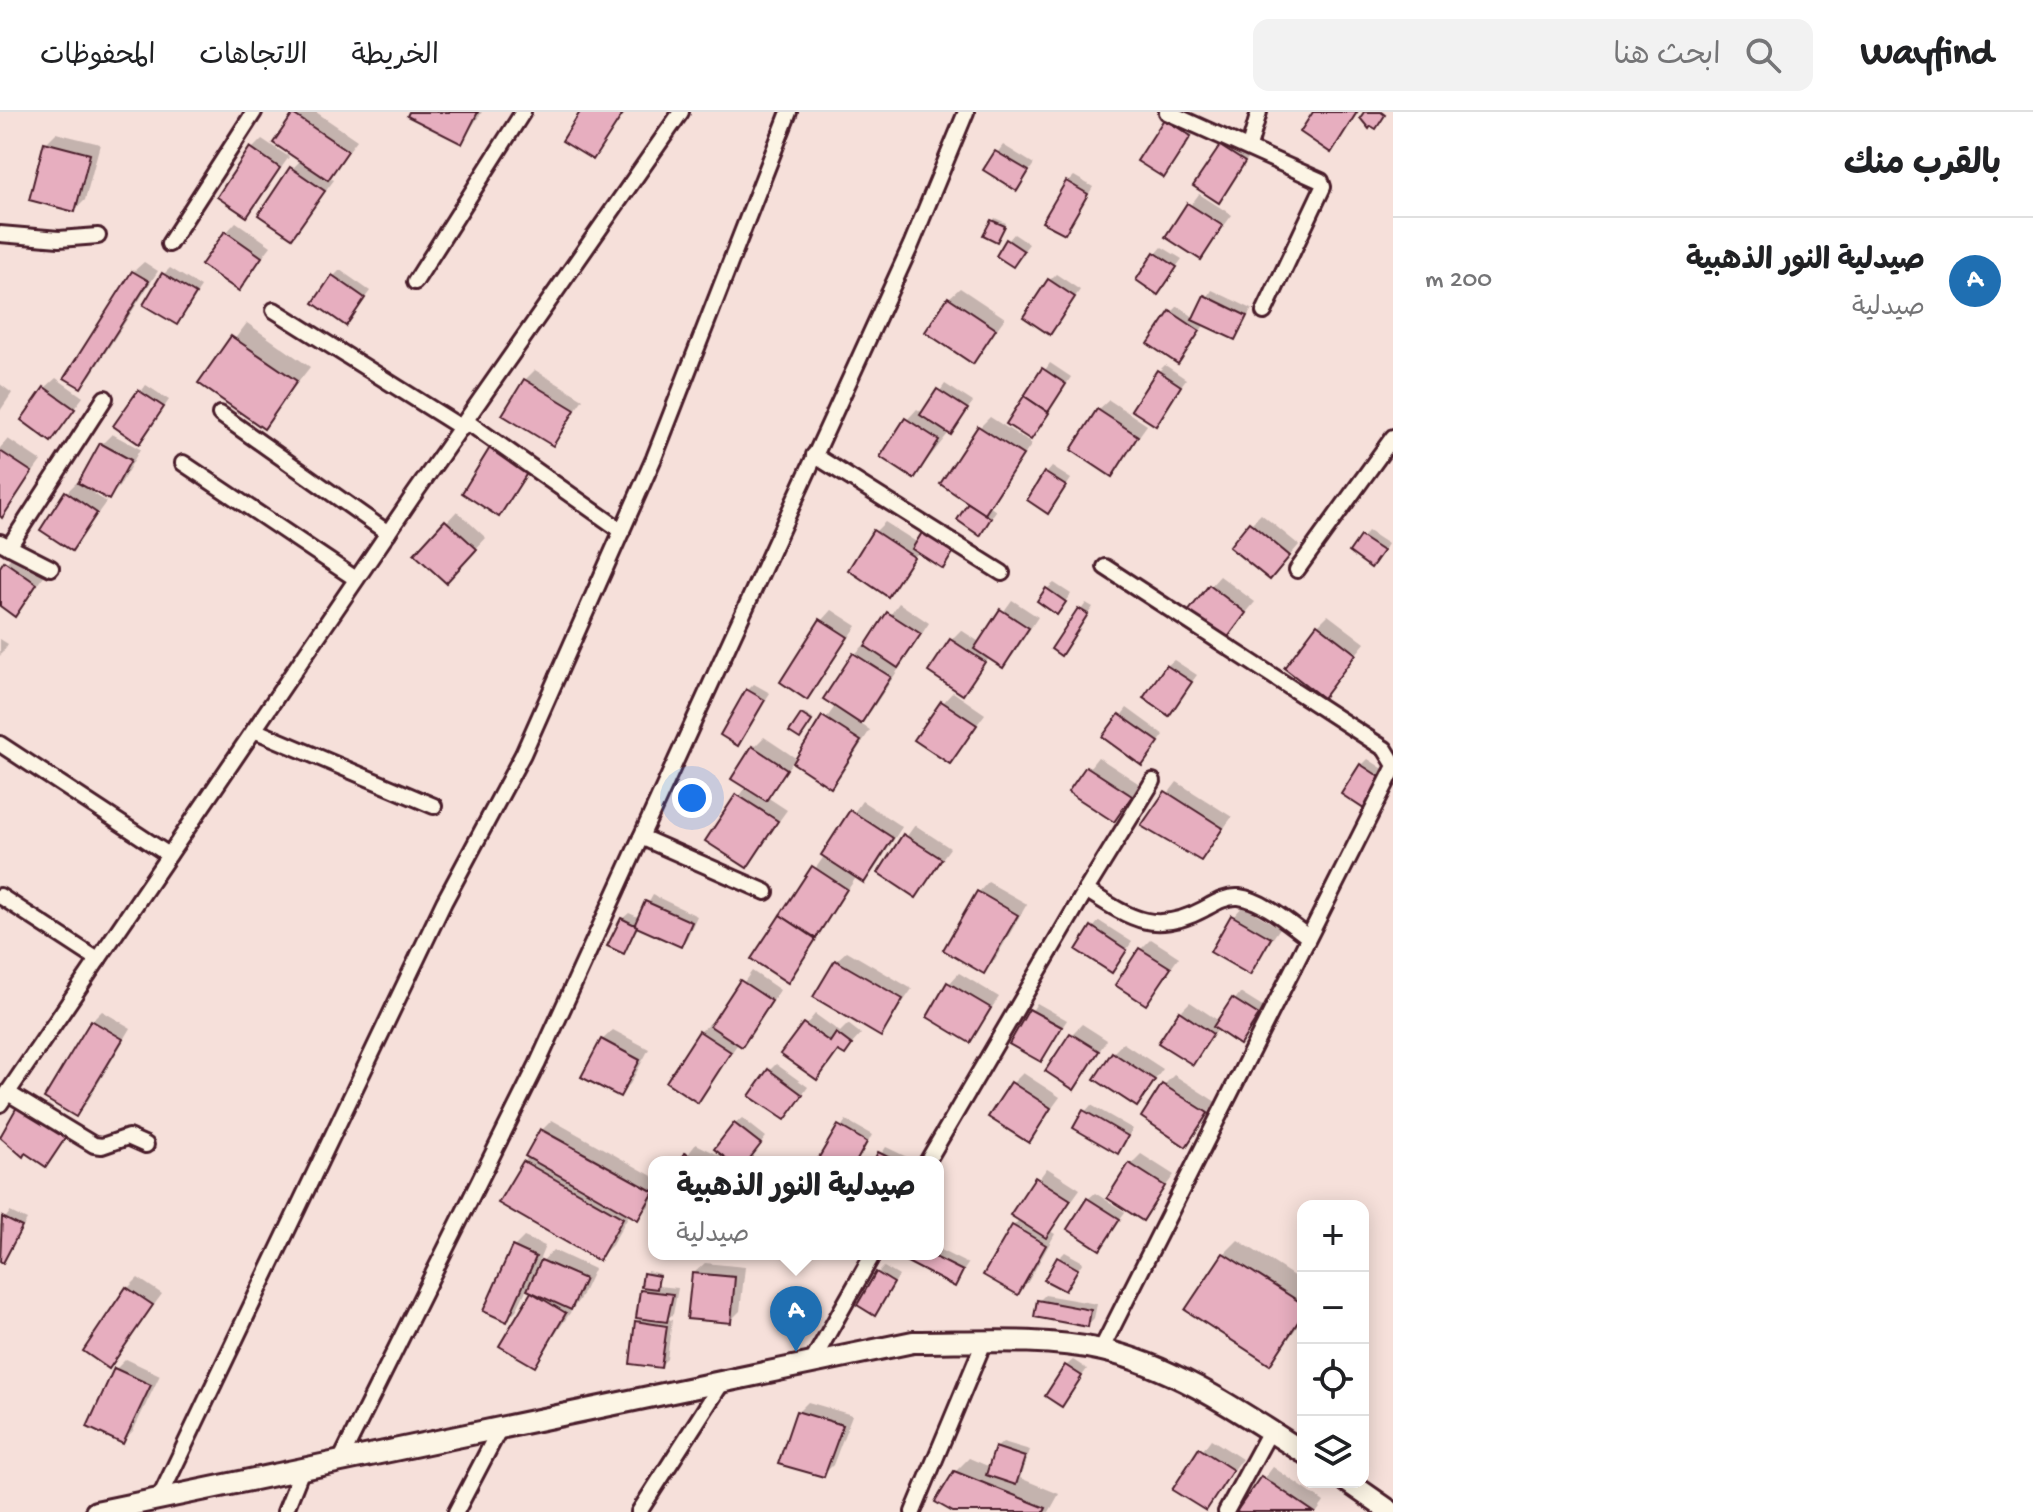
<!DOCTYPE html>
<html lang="ar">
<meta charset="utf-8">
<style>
:root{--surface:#fff;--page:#f2f2f2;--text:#202124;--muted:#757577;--line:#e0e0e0;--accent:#1f6fb2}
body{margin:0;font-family:"Gochi Hand","Playpen Sans Arabic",sans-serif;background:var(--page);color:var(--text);direction:rtl}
.controls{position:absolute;right:24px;bottom:24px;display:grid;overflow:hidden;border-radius:16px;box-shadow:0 4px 20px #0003}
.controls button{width:72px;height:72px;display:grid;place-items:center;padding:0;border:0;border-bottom:2px solid var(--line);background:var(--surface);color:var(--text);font:40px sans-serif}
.you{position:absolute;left:692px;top:686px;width:28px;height:28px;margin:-20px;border:6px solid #fff;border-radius:50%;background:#1a73e8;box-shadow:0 0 0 12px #1a73e833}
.badge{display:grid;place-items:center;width:52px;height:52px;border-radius:50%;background:var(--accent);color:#fff;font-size:26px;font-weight:700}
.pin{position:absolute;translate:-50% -66px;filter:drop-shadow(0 2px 4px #0008)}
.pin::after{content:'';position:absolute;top:42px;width:28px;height:24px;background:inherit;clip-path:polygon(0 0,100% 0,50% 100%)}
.popup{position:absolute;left:648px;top:1044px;width:296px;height:104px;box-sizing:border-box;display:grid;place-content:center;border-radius:16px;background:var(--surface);filter:drop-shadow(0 2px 6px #0005);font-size:26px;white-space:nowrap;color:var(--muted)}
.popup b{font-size:30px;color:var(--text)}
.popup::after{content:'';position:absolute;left:50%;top:100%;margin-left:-16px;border:16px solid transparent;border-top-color:var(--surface)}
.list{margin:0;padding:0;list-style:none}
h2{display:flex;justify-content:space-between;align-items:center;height:104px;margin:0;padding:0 32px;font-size:34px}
h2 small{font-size:26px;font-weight:400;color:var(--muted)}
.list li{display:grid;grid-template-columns:52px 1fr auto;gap:24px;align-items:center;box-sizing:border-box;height:128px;padding:0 32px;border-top:2px solid var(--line)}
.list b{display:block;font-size:30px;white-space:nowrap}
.list p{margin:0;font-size:26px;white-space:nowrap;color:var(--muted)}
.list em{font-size:26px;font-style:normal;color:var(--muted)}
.icon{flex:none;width:44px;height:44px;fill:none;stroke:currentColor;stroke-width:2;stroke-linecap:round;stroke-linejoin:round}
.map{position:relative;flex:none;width:1393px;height:1400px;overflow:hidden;direction:ltr}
header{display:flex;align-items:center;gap:48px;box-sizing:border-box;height:112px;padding:0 40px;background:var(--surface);border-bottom:2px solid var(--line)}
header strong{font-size:38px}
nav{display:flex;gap:44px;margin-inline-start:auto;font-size:28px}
.search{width:560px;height:72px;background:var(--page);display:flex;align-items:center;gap:20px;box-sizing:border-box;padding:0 28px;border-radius:16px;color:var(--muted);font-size:30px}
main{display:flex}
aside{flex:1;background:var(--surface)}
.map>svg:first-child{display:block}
.shadow{fill:#0003}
.building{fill:#e7aebf;stroke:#4a1f2b;stroke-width:2}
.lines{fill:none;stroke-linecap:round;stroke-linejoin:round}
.street-casing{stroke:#4a1f2b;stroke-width:20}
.secondary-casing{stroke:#4a1f2b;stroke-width:26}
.street{stroke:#fcf5e5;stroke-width:14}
.secondary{stroke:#fcf5e5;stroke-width:20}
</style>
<header>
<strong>Wayfind</strong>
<div class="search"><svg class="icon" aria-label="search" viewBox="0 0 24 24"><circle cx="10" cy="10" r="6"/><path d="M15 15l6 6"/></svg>ابحث هنا</div>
<nav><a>الخريطة</a><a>الاتجاهات</a><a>المحفوظات</a></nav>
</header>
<main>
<aside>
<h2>بالقرب منك<small></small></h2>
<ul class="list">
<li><span class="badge">A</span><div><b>صيدلية النور الذهبية</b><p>صيدلية</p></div><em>200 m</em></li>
</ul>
</aside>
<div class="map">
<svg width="1393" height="1400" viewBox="0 0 1393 1400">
<rect width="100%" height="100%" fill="#f6e0da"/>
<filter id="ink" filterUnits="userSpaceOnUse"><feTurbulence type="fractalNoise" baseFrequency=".0125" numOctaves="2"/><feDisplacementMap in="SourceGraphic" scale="16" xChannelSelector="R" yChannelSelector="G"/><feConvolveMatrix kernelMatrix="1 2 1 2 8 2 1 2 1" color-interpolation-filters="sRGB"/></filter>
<g filter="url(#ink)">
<g class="shadow">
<polygon points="298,0 316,0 357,28 329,65 334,68 292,124 292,57 301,48 276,31"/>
<polygon points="411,0 482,0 461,30"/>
<polygon points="583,0 626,0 593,46"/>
<polygon points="1174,0 1199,14 1163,64 1166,8"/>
<polygon points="1315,0 1359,0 1330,38"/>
<polygon points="56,21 100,32 85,88 75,98 46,31"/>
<polygon points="262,27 289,45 247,103 252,37"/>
<polygon points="1228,29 1250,43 1219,89 1221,35"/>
<polygon points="1003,33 1034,52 1017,76 986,57"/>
<polygon points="1074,64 1093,75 1065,120 1067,71"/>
<polygon points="1199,82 1232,103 1200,146 1168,124"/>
<polygon points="995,106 1006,111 1000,125 993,109"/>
<polygon points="236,110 271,134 239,176 226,121"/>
<polygon points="1014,122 1029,132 1013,153 1008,129"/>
<polygon points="1162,135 1182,147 1158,180 1156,142"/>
<polygon points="144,150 158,159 91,263 81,273 133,160"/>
<polygon points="170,156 201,175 177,211 164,162"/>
<polygon points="340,158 370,179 346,211 333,165"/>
<polygon points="1056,162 1080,178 1050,220 1049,169"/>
<polygon points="960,176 1005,206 973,249 949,186"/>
<polygon points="1212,178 1252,197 1234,226 1205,212 1178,250 1171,201 1178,194 1195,206"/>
<polygon points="247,211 310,255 264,314 201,271"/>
<polygon points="1050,251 1071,265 1031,326 1009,311"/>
<polygon points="1165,253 1186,267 1155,312 1158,260"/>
<polygon points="535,258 583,287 552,331 525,268"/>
<polygon points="56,266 83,285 51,327 45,276"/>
<polygon points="0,272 12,281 0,299"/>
<polygon points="945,272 973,290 914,365 907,308 917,297 924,302"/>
<polygon points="146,273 169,288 145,323 116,314"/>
<polygon points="1109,288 1147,313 1112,362 1098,298"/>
<polygon points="990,305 1032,332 989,394 996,399 980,421 970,392 980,315"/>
<polygon points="112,322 140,337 119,375 109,385 91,376 90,379 106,390 72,437 67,380 77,370 80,372 102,332"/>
<polygon points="503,325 538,347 499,402 493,335"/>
<polygon points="8,327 41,349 2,403 0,336"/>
<polygon points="1052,355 1071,367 1054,393 1046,362"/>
<polygon points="457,399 486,426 456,458 417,442"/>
<polygon points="1261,402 1299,433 1280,455 1251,412"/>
<polygon points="934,409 962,427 942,455 919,439 888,482 875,420 885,410 918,431"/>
<polygon points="1368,419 1388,432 1378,447 1352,440"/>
<polygon points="16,440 46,461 15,502 0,492 0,458"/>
<polygon points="1220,464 1255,490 1226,525 1210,475"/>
<polygon points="1054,471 1071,482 1057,500 1047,477"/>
<polygon points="1012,488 1038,505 1013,543 1003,553 990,545 963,580 951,528 961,518 981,531"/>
<polygon points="899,491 929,511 871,599 859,611 870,618 841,663 831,673 793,649 767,685 787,698 747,754 708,729 747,674 754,635 764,625 797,647 836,593 826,586 855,542 865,532 868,534"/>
<polygon points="1086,491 1093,495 1061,541 1054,537"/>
<polygon points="832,498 857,514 807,585 822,509"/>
<polygon points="1328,503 1365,531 1323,583 1318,513"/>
<polygon points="0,527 8,532 0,544"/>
<polygon points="1174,548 1197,563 1169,601 1167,554"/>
<polygon points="754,572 770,581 738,631 748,578"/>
<polygon points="953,580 985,602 950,649 943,591"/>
<polygon points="1127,596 1164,623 1148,645 1105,625"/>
<polygon points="805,601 813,606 803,622 802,603"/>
<polygon points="1098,645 1141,673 1114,708 1071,679"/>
<polygon points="1368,647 1388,660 1364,694 1362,653"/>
<polygon points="1177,670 1232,705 1201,747 1144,713"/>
<polygon points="862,689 902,715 874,758 863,768 857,764 788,868 754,846"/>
<polygon points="915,713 950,736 916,783 881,760"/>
<polygon points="988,770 1027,792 994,849 984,860 978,781"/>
<polygon points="653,783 697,804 687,826 680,833 639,814 624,840 622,807 629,801 640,806"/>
<polygon points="1243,794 1280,816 1249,860 1233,805"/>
<polygon points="1099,809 1132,830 1112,858 1093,816"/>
<polygon points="1151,827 1179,845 1146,891 1141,837"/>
<polygon points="847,839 912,877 881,922 836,849"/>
<polygon points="752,859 780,878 752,922 742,932 739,930 698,988 700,920 711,910 714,912"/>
<polygon points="959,861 999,885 970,928 949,872"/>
<polygon points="1240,881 1264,896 1246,924 1240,930 1219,916 1193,951 1180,900 1190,890 1219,909"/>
<polygon points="1037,891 1067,908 1041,948 1012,931"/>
<polygon points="102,899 131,916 86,992 75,1002 92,909"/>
<polygon points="815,902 840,920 848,912 861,922 844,941 840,938 817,966 783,941"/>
<polygon points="1082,912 1107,928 1074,975 1072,922"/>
<polygon points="613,918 649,937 630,972 620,983 602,928"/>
<polygon points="1123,931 1163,957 1137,992 1113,941"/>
<polygon points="776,952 808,975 791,999 769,959"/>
<polygon points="1023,961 1060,985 1028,1029 1013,971"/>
<polygon points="1174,963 1216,990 1186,1032 1164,973"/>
<polygon points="30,985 45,995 48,992 74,1014 46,1052 26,1039 23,1042 0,1023"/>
<polygon points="1091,993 1133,1017 1118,1039 1085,1000"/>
<polygon points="742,1006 766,1025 746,1050 682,1050 696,1032 727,1047 735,1012"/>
<polygon points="552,1008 654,1065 654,1084 648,1095 638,1105 630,1101 612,1133 598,1147 525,1050 542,1018"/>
<polygon points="846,1008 872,1023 857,1050 826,1050 820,1047"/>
<polygon points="886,1035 911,1047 909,1050 876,1050"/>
<polygon points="1141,1042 1174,1063 1142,1106 1131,1052"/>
<polygon points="1047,1056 1080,1077 1050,1119 1055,1122 1028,1170 1017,1180 1013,1114 1020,1107 1013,1103"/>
<polygon points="1095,1081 1125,1100 1099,1136 1088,1087"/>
<polygon points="10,1100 27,1108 3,1149 0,1113"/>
<polygon points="524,1125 545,1134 536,1156 553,1138 594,1157 581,1185 534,1253 502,1234 534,1179 527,1176 517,1197 507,1208 514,1135"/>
<polygon points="1238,1128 1303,1170 1303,1207 1270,1251 1224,1142"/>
<polygon points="938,1137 968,1152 954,1173 894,1143 938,1142"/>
<polygon points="1065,1140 1083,1150 1064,1177 1059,1146"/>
<polygon points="705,1151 745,1155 740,1199 730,1209 694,1161"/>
<polygon points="884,1155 899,1164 875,1201 877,1162"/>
<polygon points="647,1159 661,1162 658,1174 678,1176 673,1202 667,1207 672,1208 667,1247 660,1254 637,1210 642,1205"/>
<polygon points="138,1166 162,1182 109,1254 128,1176"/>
<polygon points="1045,1183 1097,1192 1094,1206 1088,1213 1039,1189"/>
<polygon points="126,1247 160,1263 133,1319 123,1329 116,1257"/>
<polygon points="1073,1248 1087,1257 1061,1293 1066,1254"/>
<polygon points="808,1290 852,1303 833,1353 823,1363 798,1300"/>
<polygon points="1211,1327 1242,1347 1206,1397 1175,1377"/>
<polygon points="1003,1330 1030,1338 1020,1366 1059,1382 1049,1400 957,1400 955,1360 969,1346 990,1355 996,1336"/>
<polygon points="1273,1355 1324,1390 1317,1400 1239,1400"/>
</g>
<g class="building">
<polygon points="409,0 478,0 462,32 407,4"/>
<polygon points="580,0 624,0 593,48 562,29"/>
<polygon points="1313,0 1357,0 1331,41 1300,20"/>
<polygon points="1364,0 1381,0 1385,3 1376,17 1371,14 1369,17 1360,6"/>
<polygon points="293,2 348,39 328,68 273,31"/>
<polygon points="1164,7 1191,24 1164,66 1137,49"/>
<polygon points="44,30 90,42 75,100 29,88"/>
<polygon points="1220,34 1245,50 1219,91 1193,74"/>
<polygon points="250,35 280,56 247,105 217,85"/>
<polygon points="995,39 1029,59 1017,79 983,58"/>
<polygon points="290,55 325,79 292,126 258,103"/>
<polygon points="1066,69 1088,82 1065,122 1042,110"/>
<polygon points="1187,91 1223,114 1201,148 1165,125"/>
<polygon points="991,108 1005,114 997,130 983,123"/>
<polygon points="225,119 262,145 239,179 201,153"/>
<polygon points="1006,127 1024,139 1013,155 996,144"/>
<polygon points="1154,140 1177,155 1158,183 1136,168"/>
<polygon points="132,159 149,169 81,276 64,266"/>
<polygon points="162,161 196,182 177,213 143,193"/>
<polygon points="332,163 365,186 346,214 313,191"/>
<polygon points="1048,167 1075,185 1050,223 1023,205"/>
<polygon points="1204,183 1247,204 1235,228 1192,208"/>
<polygon points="948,185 996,217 973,252 925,220"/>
<polygon points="1170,199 1200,219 1178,252 1148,232"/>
<polygon points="231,224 297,269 264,317 198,271"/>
<polygon points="1042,256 1066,272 1048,300 1024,284"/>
<polygon points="1157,258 1181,274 1156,314 1131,298"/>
<polygon points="524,267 575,298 553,334 502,303"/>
<polygon points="44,275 75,297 51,330 21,308"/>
<polygon points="937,277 968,297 951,323 920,303"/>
<polygon points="138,278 164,295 139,332 113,314"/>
<polygon points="1024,284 1049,301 1031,328 1006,312"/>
<polygon points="1097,297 1138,324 1112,365 1071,338"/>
<polygon points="905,306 939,328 914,367 880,345"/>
<polygon points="978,314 1023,343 985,402 940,372"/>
<polygon points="100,331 131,348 109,388 78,371"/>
<polygon points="491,334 529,358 499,405 462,381"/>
<polygon points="0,339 32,360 2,406 0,404"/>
<polygon points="1044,360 1066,374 1048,402 1027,388"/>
<polygon points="65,379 97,401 72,439 40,418"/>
<polygon points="968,391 991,406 980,424 957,408"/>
<polygon points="445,408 477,437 446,471 414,442"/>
<polygon points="1249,410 1290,444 1270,468 1229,435"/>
<polygon points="926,414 957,434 943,457 912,437"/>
<polygon points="873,418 914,445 888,485 848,458"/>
<polygon points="1360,424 1383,439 1371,456 1349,440"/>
<polygon points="4,449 37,472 15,505 0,494 0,455"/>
<polygon points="1209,473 1246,501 1226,528 1188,500"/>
<polygon points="1046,476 1066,490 1057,503 1037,489"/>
<polygon points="1078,496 1088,502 1061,544 1051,537"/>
<polygon points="1000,497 1029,516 1003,556 974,537"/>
<polygon points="887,500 921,522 898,556 865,534"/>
<polygon points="820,507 848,525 807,588 780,570"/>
<polygon points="1317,512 1356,542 1323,586 1284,556"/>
<polygon points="950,527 985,550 963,583 928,560"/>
<polygon points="853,541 891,565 861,612 823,587"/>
<polygon points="1166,553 1192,570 1169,604 1143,586"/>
<polygon points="746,577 765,588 738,634 720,623"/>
<polygon points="941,589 977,613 950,652 914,628"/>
<polygon points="801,602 812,609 800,627 789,620"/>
<polygon points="1119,602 1159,630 1142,654 1102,625"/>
<polygon points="822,604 861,629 831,676 793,651"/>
<polygon points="752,634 787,657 766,689 731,667"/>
<polygon points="1360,652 1383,667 1364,697 1341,682"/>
<polygon points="1086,654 1132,684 1114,710 1068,680"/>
<polygon points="1165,679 1223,716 1201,749 1141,714"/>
<polygon points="736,682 778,709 747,756 705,729"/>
<polygon points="850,698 893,726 864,771 821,743"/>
<polygon points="903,722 942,747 916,786 878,761"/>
<polygon points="812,754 847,777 816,826 780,803"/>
<polygon points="977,779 1018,803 984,862 943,838"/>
<polygon points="645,789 692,810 681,835 634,814"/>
<polygon points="780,803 816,827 788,871 751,847"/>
<polygon points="1231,803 1271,826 1250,863 1210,840"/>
<polygon points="621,806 637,814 624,842 607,834"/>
<polygon points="1091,814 1127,838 1112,861 1076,838"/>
<polygon points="1139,836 1171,856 1146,893 1115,873"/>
<polygon points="835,848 903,887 881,925 813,885"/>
<polygon points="740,868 772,889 742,935 710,914"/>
<polygon points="947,870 991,896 970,931 927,905"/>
<polygon points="1232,886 1259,903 1240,933 1213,915"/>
<polygon points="1029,897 1062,915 1041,950 1009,932"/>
<polygon points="1179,899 1213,922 1193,953 1158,931"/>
<polygon points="91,908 123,927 76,1005 44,986"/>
<polygon points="803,911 830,930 836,921 852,933 845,943 838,939 817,968 780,942"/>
<polygon points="699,919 731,940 698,991 666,970"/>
<polygon points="1070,921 1099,939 1074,978 1045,959"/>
<polygon points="601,927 640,948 620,985 581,965"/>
<polygon points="1112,940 1155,968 1137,995 1094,967"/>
<polygon points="768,957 803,983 785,1008 749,984"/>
<polygon points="1011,970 1051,996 1029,1031 988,1005"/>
<polygon points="1162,972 1208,1001 1186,1035 1141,1005"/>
<polygon points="18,993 55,1013 53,1017 66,1025 46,1055 25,1041 23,1045 0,1025"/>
<polygon points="1083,998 1128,1024 1118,1042 1073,1016"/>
<polygon points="734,1011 761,1032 747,1050 731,1050 714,1037"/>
<polygon points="838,1013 867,1030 856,1050 818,1047"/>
<polygon points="540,1017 654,1080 638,1108 525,1044"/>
<polygon points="878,1040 898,1050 873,1050"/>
<polygon points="684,1041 703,1050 680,1050"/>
<polygon points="523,1049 623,1106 599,1149 498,1091"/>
<polygon points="1129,1051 1165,1074 1143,1109 1107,1086"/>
<polygon points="1035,1065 1071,1088 1046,1126 1010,1103"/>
<polygon points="1087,1086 1120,1107 1100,1138 1067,1117"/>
<polygon points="2,1105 22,1115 3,1151 0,1149"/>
<polygon points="1012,1113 1046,1133 1018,1183 983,1163"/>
<polygon points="512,1134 536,1145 507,1210 483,1199"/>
<polygon points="1223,1141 1303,1192 1303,1202 1270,1253 1185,1198"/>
<polygon points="892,1142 929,1142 963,1159 955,1175"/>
<polygon points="1057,1145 1078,1157 1065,1179 1044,1168"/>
<polygon points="541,1148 585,1167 571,1198 527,1178"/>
<polygon points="876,1160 894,1171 875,1204 857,1193"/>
<polygon points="643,1161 659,1164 657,1177 641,1175"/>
<polygon points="692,1161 735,1165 731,1211 687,1207"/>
<polygon points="126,1175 153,1193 109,1257 83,1239"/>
<polygon points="640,1178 673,1182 667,1210 636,1206"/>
<polygon points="531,1180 566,1201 535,1255 499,1234"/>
<polygon points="1037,1188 1091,1198 1088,1215 1034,1205"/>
<polygon points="635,1209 667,1214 661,1256 630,1252"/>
<polygon points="1065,1253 1082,1264 1062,1295 1045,1284"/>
<polygon points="114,1256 151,1273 123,1332 87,1315"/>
<polygon points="796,1299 843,1313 824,1365 778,1352"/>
<polygon points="995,1335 1025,1345 1016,1373 986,1363"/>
<polygon points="1199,1336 1233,1358 1206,1399 1172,1378"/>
<polygon points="954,1359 1046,1396 1044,1400 953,1400 935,1390"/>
<polygon points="1261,1364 1314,1400 1236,1400"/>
</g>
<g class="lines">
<defs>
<g id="street">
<polyline points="1167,0 1321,69 1323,75 1264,200"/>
<polyline points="1249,35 1259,0"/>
<polyline points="0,122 59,127 98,124"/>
<polyline points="169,132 254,0"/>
<polyline points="415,170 523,0"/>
<polyline points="274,198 462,316"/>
<polyline points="220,302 388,421"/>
<polyline points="466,309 622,419"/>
<polyline points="814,343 1002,461"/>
<polyline points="183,351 356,467"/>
<polyline points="0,430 51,456"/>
<polyline points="9,435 105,286"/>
<polyline points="1105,455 1385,637 1393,650"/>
<polyline points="1297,458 1393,325"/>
<polyline points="254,618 434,694"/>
<polyline points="0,632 169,743"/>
<polyline points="641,725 766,780"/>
<polyline points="1086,778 1153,669"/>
<polyline points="0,784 98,848"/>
<polyline points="8,981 94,1033 102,1034 128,1025 146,1033"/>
<polyline points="0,992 413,384 681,0"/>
<path d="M927,1050L1086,778C1130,806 1154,824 1204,797C1215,791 1226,784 1239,785C1263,788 1289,811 1308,825"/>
<polyline points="1101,1238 1393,658"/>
<polyline points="812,1250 873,1142"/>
<polyline points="341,1347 537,953 911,133 966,0"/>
<polyline points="159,1387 444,790 523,642 654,346 789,0"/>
<polyline points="285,1400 303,1355"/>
<polyline points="456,1400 500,1316"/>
<polyline points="639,1400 723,1269"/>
<polyline points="913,1400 984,1230"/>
<polyline points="1226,1400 1270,1319"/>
</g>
<g id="secondary">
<polyline points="1348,1370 1391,1400"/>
<path d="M96,1400L913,1230C976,1230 1040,1225 1102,1238C1174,1254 1242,1301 1303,1340"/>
</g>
</defs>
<use href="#street" class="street-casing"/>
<use href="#secondary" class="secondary-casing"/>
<use href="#street" class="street"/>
<use href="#secondary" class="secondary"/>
</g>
</g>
</svg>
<div class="controls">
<button>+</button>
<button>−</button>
<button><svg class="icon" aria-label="locate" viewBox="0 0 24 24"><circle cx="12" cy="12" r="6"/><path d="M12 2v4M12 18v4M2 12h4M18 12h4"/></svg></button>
<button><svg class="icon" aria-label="layers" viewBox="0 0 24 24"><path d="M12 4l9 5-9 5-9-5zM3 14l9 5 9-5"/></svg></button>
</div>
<div class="you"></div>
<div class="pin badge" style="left:796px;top:1240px">A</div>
<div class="popup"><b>صيدلية النور الذهبية</b>صيدلية</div>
</div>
</main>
